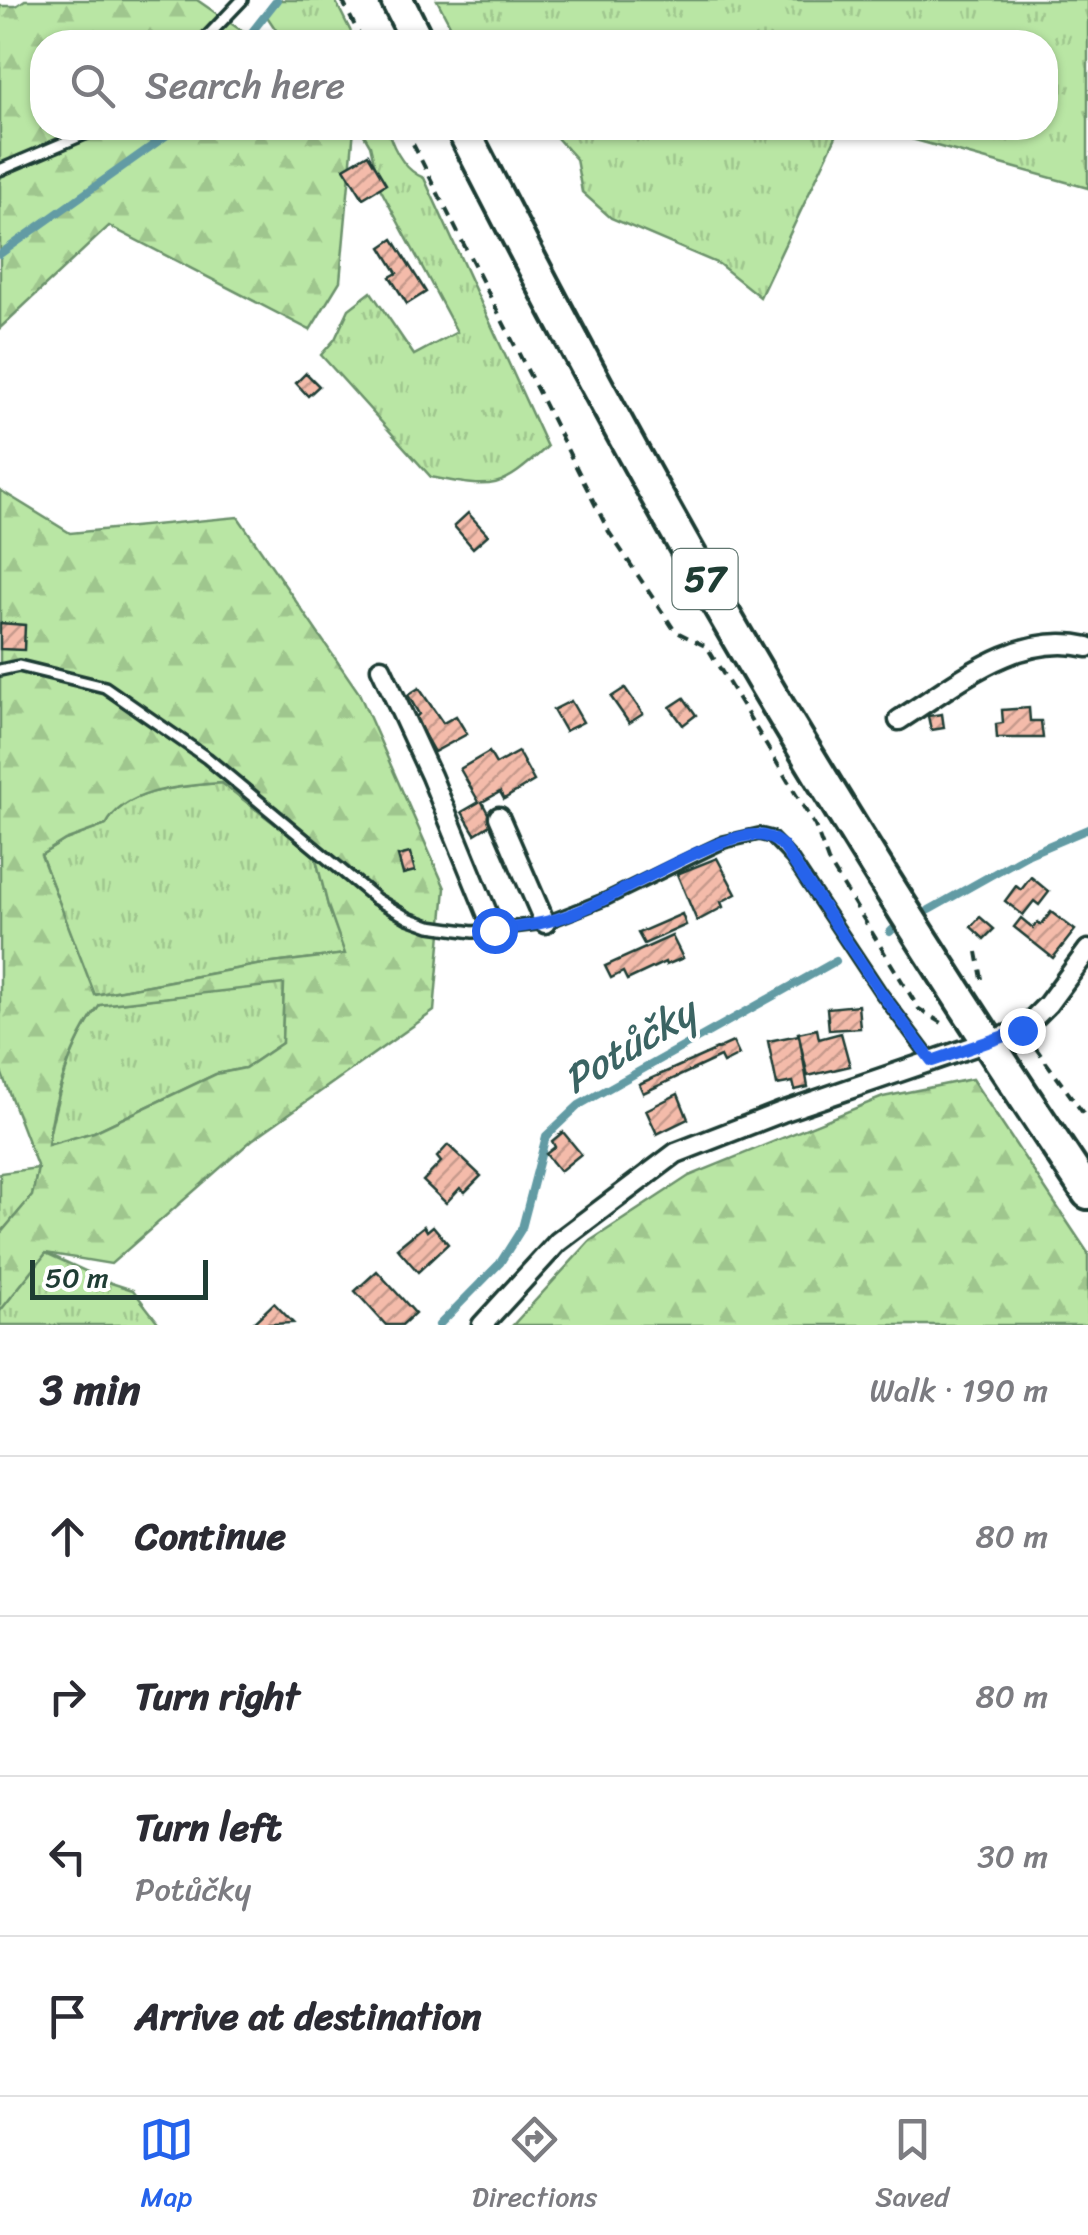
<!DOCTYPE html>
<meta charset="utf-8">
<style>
:root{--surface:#fff;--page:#f7f7f7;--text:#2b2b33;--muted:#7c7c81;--line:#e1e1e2;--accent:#2563eb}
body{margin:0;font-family:Sriracha,sans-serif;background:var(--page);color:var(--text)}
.scale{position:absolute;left:30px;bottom:25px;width:178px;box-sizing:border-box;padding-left:10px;border:5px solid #1f3d34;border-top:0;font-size:28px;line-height:35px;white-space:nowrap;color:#1f3d34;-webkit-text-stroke:8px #fff;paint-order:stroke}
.stop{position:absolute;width:30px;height:30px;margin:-22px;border:8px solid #2563eb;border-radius:50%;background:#fff}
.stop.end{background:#2563eb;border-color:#fff;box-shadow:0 2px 10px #0008}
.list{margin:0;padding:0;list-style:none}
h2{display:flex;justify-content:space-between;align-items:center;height:130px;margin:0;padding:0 40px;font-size:42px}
h2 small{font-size:32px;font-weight:400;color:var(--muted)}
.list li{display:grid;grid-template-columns:65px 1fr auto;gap:30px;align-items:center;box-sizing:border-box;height:160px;padding:0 40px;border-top:2px solid var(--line)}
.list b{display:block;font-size:38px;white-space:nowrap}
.list p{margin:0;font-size:32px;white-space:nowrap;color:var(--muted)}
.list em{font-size:32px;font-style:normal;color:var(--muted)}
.icon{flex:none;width:55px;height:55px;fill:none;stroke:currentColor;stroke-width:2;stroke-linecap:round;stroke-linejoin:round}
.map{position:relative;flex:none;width:1088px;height:1325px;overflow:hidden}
.search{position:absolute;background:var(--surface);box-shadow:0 2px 8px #0004;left:30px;right:30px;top:30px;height:110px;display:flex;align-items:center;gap:25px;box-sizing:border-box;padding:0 35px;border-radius:40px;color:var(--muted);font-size:38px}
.sheet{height:770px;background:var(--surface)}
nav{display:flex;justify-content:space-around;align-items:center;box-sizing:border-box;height:140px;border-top:2px solid var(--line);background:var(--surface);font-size:28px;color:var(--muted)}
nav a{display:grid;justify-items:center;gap:5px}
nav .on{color:var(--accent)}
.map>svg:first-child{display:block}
.grass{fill:url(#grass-tufts);stroke:#6c926c;stroke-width:2.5}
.forest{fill:url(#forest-firs);stroke:#6c926c;stroke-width:2.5;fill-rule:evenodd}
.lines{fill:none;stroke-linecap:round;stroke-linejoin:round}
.stream{stroke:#629ba4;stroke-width:8}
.building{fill:url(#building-hatch);stroke:#1f3d34;stroke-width:2.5}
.service-casing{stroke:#1f3d34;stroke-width:16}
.minor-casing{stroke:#1f3d34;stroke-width:25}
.primary-casing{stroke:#1f3d34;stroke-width:38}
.path{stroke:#1f3d34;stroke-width:4;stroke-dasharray:10 8;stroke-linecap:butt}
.service{stroke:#fff;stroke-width:9}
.minor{stroke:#fff;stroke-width:18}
.primary{stroke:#fff;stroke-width:30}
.route{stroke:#2563eb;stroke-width:12}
.labels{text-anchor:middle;stroke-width:8;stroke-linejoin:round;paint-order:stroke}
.shield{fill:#fff;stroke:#627771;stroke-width:2.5}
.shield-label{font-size:35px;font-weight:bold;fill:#1f3d34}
.water-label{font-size:40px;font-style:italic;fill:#3b6463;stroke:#fff}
</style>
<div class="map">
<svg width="1088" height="1325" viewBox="0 0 1088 1325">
<defs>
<pattern id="grass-tufts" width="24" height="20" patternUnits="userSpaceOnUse" patternTransform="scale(2.5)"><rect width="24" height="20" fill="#b9e6a4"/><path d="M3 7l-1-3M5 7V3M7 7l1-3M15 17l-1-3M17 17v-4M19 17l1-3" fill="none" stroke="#9fc68e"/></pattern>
<pattern id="forest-firs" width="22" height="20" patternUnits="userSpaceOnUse" patternTransform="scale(2.5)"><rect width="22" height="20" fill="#b9e6a4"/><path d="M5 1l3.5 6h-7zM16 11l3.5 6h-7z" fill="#9fc68e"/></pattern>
<pattern id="building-hatch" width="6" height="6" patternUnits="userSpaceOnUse" patternTransform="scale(2.5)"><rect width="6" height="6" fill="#f4bbaa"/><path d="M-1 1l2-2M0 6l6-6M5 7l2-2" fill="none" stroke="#c5998b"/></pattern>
</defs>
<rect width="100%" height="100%" fill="#fff"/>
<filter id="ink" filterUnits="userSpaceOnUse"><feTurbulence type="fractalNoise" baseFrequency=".01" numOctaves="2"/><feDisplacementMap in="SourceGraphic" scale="20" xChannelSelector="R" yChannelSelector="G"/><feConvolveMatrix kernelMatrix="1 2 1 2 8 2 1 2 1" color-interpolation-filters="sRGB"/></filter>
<g filter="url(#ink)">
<g class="grass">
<polygon points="275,0 335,0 356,42 284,42 266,15"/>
<polygon points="437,0 1088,0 1088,188 872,128 1046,128 1046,42 459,42"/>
<path d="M360,128H387C393,148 403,170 424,178L547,447C498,491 495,489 431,477L321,355L335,339L349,309L371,292L414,355L457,332L380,188L370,145Z"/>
<polygon points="548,128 840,128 760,297 719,264 611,218 582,192 576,159"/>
<path d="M222,783L315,855L328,906L346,954L257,965L94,995L41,855L65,840L106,825C125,788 185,786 222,783Z"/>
<path d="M284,983L282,1043L245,1068L216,1074L94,1132L47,1146C57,1098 69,1044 100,1005Z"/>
<polygon points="38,1168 32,1196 0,1234 0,1173"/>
<polygon points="46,1253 111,1283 133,1290 160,1325 0,1325 0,1311"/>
</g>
<g class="forest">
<polygon points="25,0 197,0 258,42 42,42 42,128 354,128 340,281 310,330 109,226 0,328 0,6 16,6"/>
<path d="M0,490L70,533L238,517L359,693L445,888L434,1011L252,1140L111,1264L46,1253L0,1311V1234L32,1196L38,1168L0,1069ZM222,783L315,855L328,906L345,954L257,965L95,995L41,855L65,840L106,825C125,788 185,786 222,783ZM284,984L282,1043L245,1068L216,1074L94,1132L48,1145C53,1099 71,1042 100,1005Z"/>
<polygon points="972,1079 1088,1253 1088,1325 513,1325 590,1241 689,1176 883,1097"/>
</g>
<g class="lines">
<g class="stream">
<polyline points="244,42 277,0"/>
<polyline points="0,254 177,128"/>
<polyline points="929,910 1029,854 1088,829"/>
<polyline points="890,932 892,930"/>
<polyline points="439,1325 500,1263 522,1228 546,1136 579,1105 836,961"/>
</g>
</g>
<g class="building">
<polygon points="368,154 386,184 363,198 344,168"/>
<polygon points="393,239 426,292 407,304 390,277 397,273 381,247"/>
<polygon points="306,373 319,386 308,396 296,383"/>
<polygon points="468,513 488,535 473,548 454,526"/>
<polygon points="0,623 25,625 24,650 0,649"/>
<polygon points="419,688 443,723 456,716 467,734 434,752 415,718 419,714 408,695"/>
<polygon points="625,688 643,714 629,723 611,697"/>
<polygon points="684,698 696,715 683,725 670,707"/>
<polygon points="571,701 583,722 565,731 553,710"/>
<polygon points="1029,708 1030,721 1041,721 1043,738 997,738 996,724 1003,723 1002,710"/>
<polygon points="942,714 944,728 931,730 928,716"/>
<polygon points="489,752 496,764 518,752 534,781 504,799 500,792 482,802 493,823 475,834 462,812 479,802 460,769"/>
<polygon points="410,853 415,871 403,874 398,856"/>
<polygon points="717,858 736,894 721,902 723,907 697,921 677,874"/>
<polygon points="1031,877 1049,892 1039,905 1034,901 1023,915 1005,901 1016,886 1021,890"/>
<polygon points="1051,912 1075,930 1053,958 1014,927 1021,918 1033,928 1038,922 1041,925"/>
<polygon points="682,914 686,925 644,944 638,933"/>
<polygon points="980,917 994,929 984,939 971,927"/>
<polygon points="672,936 683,958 666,965 665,962 627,980 623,972 611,978 605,966"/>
<polygon points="858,1005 860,1028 829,1030 827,1008"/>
<polygon points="817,1029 819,1039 841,1033 850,1066 808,1076 798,1033"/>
<polygon points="799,1035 808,1087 795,1090 793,1082 777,1085 768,1041"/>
<polygon points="733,1042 739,1055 723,1063 720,1057 643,1093 639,1084"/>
<polygon points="678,1094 688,1119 657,1134 646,1110"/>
<polygon points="563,1132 581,1154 560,1171 546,1154 555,1147 552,1141"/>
<polygon points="448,1145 481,1176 465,1192 460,1188 446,1203 423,1181 441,1162 437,1157"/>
<polygon points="424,1226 427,1231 433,1226 448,1244 418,1272 397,1248"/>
<polygon points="377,1271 415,1313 402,1325 386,1325 355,1291"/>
<polygon points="274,1303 293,1323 251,1325"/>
</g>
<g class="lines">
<defs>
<g id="service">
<polyline points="202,42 242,0"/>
<polyline points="0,170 99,128"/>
<polyline points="0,670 19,666 105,687 207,758 376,899 408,918 430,926 473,932 545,923 606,899 724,842 759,834 771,837 792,859 881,993 932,1061"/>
</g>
<g id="minor">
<polyline points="381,668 431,776 494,930"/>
<path d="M899,720C955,685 1017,630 1088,647"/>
<polyline points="499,817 545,923"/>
<polyline points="482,1325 558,1242 676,1153 782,1112 1022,1030 1048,1004 1088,950"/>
</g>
<g id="primary">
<polyline points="397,0 418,42"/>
<path d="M462,128C549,299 639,469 736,635C847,825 966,1011 1088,1193"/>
</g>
</defs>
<use href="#service" class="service-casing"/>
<use href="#minor" class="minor-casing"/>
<use href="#primary" class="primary-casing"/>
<g class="path">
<polyline points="342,0 363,42"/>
<polyline points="405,128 609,532 675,631 707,647 815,826 828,861 919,1009 942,1023"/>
<polyline points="977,952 982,979"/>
<polyline points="1035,1047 1088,1120"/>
</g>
<use href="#service" class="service"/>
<use href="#minor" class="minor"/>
<use href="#primary" class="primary"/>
</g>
</g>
<g class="lines" filter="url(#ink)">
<path class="route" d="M494,930C523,927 550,923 577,912C621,894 715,835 755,835C767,835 774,839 783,846L881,993L932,1061L1022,1030"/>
</g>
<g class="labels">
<rect class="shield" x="672.5" y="549" width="65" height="60" rx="8"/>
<g class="shield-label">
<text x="705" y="591">57</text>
</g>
<g class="water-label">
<text transform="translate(629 1045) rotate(-31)" y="14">Potůčky</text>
</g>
</g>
</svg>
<div class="scale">50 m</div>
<div class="stop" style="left:494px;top:930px"></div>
<div class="stop end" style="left:1022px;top:1030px"></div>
<div class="search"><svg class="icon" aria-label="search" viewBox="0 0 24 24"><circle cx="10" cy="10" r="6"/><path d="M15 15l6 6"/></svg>Search here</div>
</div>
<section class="sheet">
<h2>3 min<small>Walk · 190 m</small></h2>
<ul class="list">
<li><svg class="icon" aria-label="ahead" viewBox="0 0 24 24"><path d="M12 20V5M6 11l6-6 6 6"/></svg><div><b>Continue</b></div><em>80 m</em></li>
<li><svg class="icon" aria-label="right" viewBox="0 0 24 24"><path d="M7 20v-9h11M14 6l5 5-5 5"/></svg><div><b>Turn right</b></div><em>80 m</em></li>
<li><svg class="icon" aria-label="left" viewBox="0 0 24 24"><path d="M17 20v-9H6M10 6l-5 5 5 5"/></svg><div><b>Turn left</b><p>Potůčky</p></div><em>30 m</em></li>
<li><svg class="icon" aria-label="arrive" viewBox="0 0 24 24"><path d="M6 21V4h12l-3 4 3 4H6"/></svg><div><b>Arrive at destination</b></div></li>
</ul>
</section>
<nav>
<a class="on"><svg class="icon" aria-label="map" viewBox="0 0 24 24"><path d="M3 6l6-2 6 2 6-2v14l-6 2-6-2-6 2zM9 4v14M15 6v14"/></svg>Map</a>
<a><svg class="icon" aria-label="directions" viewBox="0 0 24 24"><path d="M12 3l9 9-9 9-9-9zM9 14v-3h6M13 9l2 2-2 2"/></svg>Directions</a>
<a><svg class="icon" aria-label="saved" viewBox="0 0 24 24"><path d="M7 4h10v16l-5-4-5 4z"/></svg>Saved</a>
</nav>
